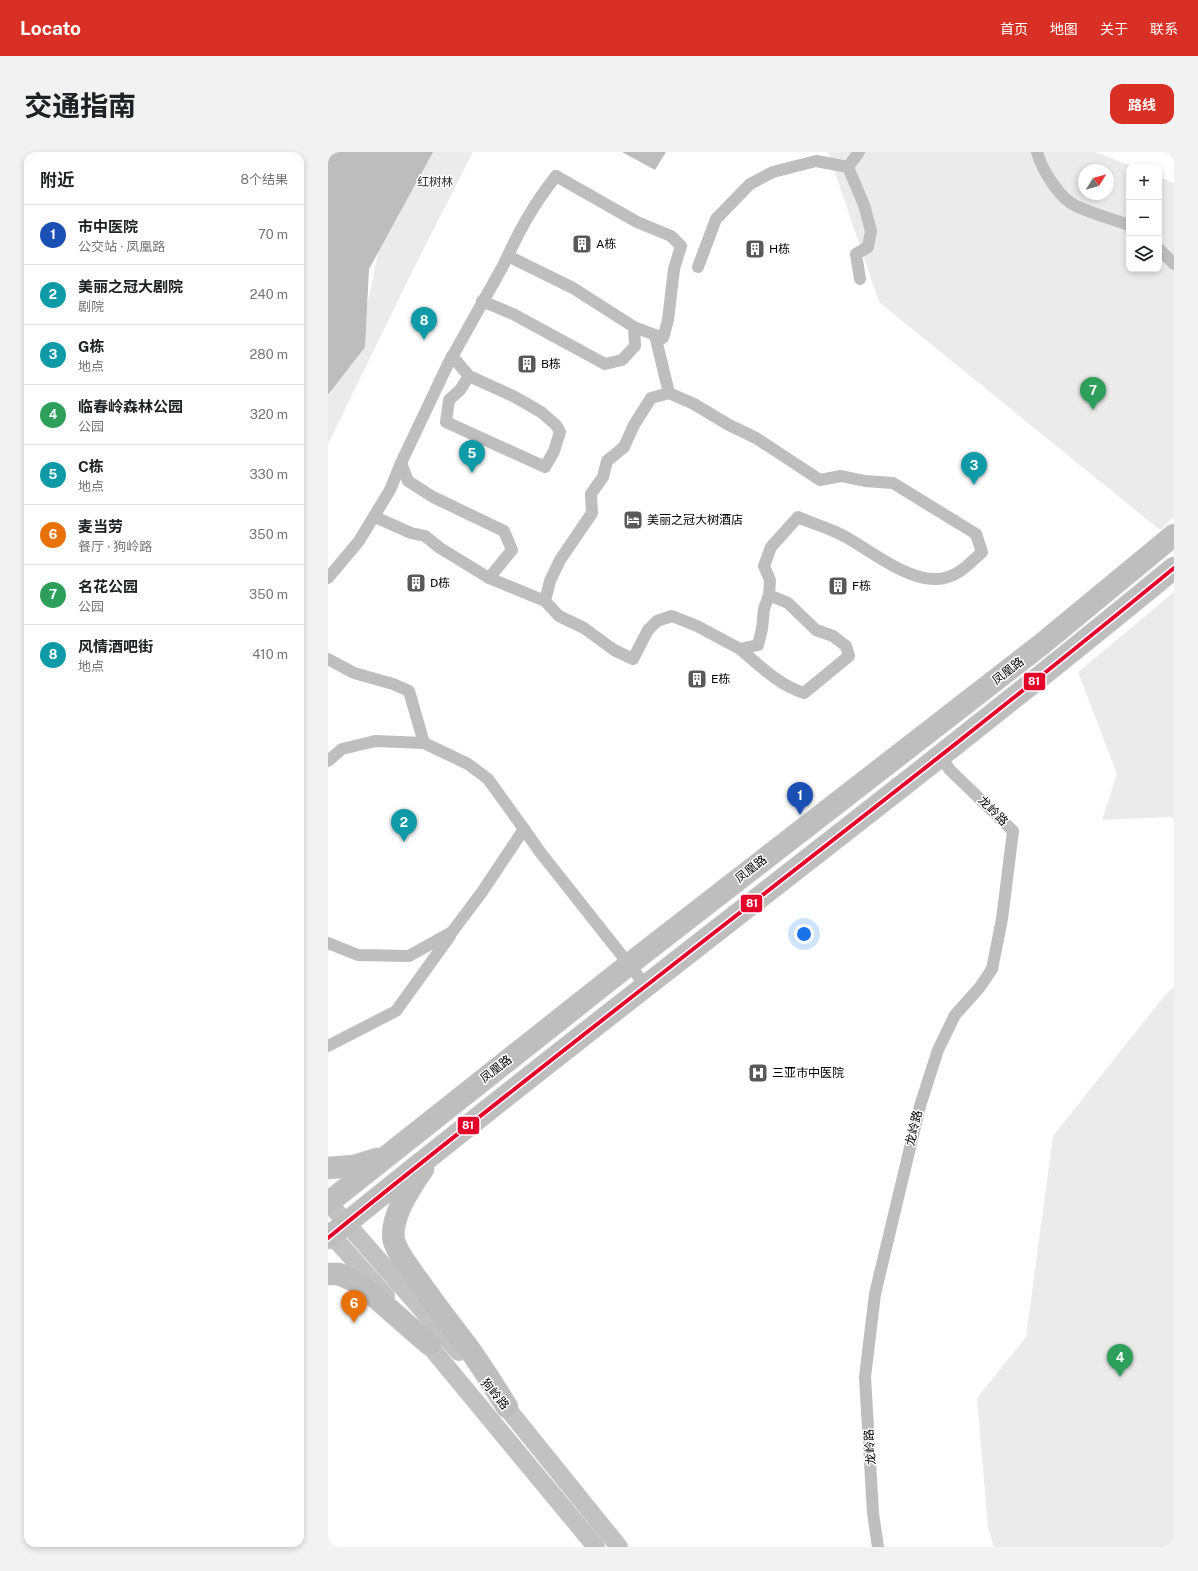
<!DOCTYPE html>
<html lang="zh">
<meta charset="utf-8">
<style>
:root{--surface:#fff;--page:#f2f2f2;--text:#202124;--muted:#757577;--line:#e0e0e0;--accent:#d93025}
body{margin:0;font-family:"Public Sans","Noto Sans SC",sans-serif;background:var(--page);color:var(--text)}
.controls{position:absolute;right:12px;top:12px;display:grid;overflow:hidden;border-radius:8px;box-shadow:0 2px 6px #0003}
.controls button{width:36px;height:36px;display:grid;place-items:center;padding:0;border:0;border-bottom:1px solid var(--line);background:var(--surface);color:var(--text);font:20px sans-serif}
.compass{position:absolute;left:750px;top:12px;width:36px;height:36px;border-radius:50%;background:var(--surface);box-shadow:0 2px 6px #0003;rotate:53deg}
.you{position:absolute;left:476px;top:782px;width:14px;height:14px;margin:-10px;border:3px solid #fff;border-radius:50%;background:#1a73e8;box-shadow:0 0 0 6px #1a73e833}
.badge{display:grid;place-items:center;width:26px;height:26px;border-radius:50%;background:var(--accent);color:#fff;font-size:13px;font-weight:700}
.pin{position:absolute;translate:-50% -33px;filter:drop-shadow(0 1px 2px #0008)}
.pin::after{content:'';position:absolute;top:21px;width:14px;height:12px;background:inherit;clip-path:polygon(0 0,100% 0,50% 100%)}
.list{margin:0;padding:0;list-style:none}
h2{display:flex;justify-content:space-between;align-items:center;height:52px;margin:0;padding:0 16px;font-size:17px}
h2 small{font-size:13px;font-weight:400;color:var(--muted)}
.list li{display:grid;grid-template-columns:26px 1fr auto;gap:12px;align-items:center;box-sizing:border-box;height:60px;padding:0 16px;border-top:1px solid var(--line)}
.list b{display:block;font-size:15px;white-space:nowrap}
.list p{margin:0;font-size:13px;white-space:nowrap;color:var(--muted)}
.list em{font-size:13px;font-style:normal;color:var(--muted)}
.icon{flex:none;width:22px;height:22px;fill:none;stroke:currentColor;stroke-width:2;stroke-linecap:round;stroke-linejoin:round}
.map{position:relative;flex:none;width:846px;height:1395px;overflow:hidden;border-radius:12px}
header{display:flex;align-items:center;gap:24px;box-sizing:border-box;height:56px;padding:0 20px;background:var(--accent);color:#fff}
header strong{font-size:19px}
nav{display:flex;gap:22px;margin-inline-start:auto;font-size:14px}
.intro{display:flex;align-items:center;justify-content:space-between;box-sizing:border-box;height:96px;padding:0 24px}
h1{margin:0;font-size:28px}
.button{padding:10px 18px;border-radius:12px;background:var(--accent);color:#fff;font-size:14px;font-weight:700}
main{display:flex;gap:24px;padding:0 24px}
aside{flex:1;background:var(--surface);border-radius:12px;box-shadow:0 2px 6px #0003}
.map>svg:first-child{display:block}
.green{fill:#ebebeb;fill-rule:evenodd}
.water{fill:#bdbdbd}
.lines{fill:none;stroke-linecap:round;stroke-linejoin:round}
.highway-casing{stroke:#dbdbdb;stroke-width:23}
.street{stroke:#bebebe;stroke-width:12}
.secondary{stroke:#c2c2c2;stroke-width:18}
.highway{stroke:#bebebe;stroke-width:22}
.bus-1-casing{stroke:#fff;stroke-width:7}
.bus-1{stroke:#e4002b;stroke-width:4}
.labels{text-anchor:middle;stroke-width:3;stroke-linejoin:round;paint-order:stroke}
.park-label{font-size:12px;fill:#313131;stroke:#fff}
.poi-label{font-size:12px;fill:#000;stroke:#fff;text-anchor:start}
.street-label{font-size:12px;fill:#000;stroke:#fff}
.line-badge{stroke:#fff;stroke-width:1.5}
.badge-label{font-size:11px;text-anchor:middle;font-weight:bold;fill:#fff}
</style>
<header>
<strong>Locato</strong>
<nav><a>首页</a><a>地图</a><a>关于</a><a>联系</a></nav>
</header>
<div class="intro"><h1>交通指南</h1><a class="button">路线</a></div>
<main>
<aside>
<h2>附近<small>8个结果</small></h2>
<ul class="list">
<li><span class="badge" style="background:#1a4fb4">1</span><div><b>市中医院</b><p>公交站 · 凤凰路</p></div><em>70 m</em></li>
<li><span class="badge" style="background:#0f9aa8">2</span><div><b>美丽之冠大剧院</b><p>剧院</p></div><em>240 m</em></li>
<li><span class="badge" style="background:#0f9aa8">3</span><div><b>G栋</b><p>地点</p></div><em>280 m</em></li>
<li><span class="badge" style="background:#2e9e5b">4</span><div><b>临春岭森林公园</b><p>公园</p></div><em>320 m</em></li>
<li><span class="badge" style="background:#0f9aa8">5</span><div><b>C栋</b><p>地点</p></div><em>330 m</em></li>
<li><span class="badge" style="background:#e8710a">6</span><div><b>麦当劳</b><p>餐厅 · 狗岭路</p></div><em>350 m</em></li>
<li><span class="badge" style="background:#2e9e5b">7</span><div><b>名花公园</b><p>公园</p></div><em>350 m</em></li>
<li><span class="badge" style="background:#0f9aa8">8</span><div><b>风情酒吧街</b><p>地点</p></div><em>410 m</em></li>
</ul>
</aside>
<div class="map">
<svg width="846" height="1395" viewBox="0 0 846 1395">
<rect width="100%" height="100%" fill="#fff"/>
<g class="green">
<polygon points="99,0 145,0 83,122 0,292 0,245 30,196 52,92"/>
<path d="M500,0H767L806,15H801V117H831V25L846,31V365L832,378L551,150ZM756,18H780V42H756Z"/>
<polygon points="846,440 846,669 844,665 774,668 789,622 750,520"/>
<polygon points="846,835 846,1395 666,1395 660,1376 649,1246 698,1185 725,984 837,843"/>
</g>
<g class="water">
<polygon points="0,0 105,0 41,117 37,195 0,243"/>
<polygon points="294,0 338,0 327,18"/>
</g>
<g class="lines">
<defs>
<g id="highway">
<polyline points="0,1016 26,1014 49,1007"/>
<path d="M95,1017C83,1034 61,1066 66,1089C68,1096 73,1104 77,1110C97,1139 117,1166 139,1194C153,1213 166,1234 179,1255"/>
<polyline points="0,1051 313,803 714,492 846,383"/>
<path d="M0,1086C279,859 568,645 846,416"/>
<polyline points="0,1122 11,1122 31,1131 101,1192"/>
</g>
</defs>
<use href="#highway" class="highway-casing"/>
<g class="street">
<path d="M709,0C714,18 731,46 748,54C765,62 784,67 801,73"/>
<polyline points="520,15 531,0"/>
<polyline points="831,97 846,112"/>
<polyline points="370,115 388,67 422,32 445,20 488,9 520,15 536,53 543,79 540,95 528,102 532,127"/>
<polyline points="154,149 185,162 277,212 294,208 307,194 306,175"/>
<polyline points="124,204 141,224 187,245 213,260 228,273 232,280 226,299 217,315 118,270 121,248 132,238 141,224"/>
<polyline points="73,311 80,329 105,345 176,379 184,398 161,426"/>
<polyline points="47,365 83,381 97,384 112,396 161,426 217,449 222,429 232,408 264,361 263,342 275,325 279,309 296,295 306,273 323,246 341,241 327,183"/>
<path d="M0,426L31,389L62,338L73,311L119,214L176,112C191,79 205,53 228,24L309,70L343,84L353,94L346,117L340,168L335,186L306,175L245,136L180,104"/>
<path d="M217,449L231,464L256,476L286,498L305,507L320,478L329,469L344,464L369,474L412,497L430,493L434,477L436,457L441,443L442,428L436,414L443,395L470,365C485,372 502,376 516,384C542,398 579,429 610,427C629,426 641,412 654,400L648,382L565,331L537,329L513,324L492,328L428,286L401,273L366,252L341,241"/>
<path d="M412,497C432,514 451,533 476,541L521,504L518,494L505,484L488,478L460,451L441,443"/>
<polyline points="0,507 26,521 65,532 81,539 96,591"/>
<polyline points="0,609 14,597 47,589 96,591 140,612 160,627 196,677 154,740 124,780 81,804 30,803 0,791"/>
<polyline points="196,677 212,700 318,834"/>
<polyline points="0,894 68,859 122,784"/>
<polyline points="550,1395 545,1361 537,1225 547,1142 592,954 610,898 627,863 652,835 664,817 674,767 685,679 622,618 612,604"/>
</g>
<g class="secondary">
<polyline points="0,1050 131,1200"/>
<polyline points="0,1079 58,1144"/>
<polyline points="91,1181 268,1395"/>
<polyline points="170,1245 291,1395"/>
</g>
<use href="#highway" class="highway"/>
<defs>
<path id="bus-1" d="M0,1086C279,859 568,645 846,416"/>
</defs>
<use href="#bus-1" class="bus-1-casing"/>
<use href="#bus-1" class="bus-1"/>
</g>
<defs>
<symbol id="building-square" viewBox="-11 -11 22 22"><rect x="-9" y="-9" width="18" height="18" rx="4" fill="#595959" stroke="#fff"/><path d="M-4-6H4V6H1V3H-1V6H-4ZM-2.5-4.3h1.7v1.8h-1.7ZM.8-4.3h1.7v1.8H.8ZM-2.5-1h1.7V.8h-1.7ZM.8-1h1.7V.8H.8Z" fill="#fff"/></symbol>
<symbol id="hotel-square" viewBox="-11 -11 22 22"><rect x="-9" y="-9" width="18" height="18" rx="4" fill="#595959" stroke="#fff"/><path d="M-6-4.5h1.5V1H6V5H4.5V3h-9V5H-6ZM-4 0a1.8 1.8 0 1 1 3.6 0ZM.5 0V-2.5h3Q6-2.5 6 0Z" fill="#fff"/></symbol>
<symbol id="hospital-square" viewBox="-11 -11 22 22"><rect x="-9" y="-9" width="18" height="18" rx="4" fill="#595959" stroke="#fff"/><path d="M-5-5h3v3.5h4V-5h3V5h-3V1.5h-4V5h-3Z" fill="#fff"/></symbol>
</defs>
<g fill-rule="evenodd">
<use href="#building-square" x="243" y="81" width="22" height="22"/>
<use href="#building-square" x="416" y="86" width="22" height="22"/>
<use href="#building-square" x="188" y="201" width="22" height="22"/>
<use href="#hotel-square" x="294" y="357" width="22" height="22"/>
<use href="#building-square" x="77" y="420" width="22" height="22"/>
<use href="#building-square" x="499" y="423" width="22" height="22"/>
<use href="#building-square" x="358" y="516" width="22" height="22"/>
<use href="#hospital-square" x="419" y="910" width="22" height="22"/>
</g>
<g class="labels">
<g class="park-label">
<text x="107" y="34">红树林</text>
</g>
<g class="poi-label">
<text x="268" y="96">A栋</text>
<text x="441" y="101">H栋</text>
<text x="213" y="216">B栋</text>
<text x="319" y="372">美丽之冠大树酒店</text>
<text x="102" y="435">D栋</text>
<text x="524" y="438">F栋</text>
<text x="383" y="531">E栋</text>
<text x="444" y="925">三亚市中医院</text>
</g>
<g class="street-label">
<text transform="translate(680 519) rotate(-38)" y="4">凤凰路</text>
<text transform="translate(665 659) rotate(45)" y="4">龙岭路</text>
<text transform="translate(423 717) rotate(-38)" y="4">凤凰路</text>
<text transform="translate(168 917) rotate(-38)" y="4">凤凰路</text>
<text transform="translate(586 976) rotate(-77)" y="4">龙岭路</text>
<text transform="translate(167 1242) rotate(50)" y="4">狗岭路</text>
<text transform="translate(542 1295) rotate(-94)" y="4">龙岭路</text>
</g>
</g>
<g class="line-badge">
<rect x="695" y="520" width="23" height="19" rx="4" fill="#e4002b"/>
<rect x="412" y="742" width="23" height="19" rx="4" fill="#e4002b"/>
<rect x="129" y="964" width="23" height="19" rx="4" fill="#e4002b"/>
</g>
<g class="badge-label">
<text x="706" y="533">81</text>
<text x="424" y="755">81</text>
<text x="140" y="977">81</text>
</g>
</svg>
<div class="controls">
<button>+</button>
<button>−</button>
<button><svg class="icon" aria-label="layers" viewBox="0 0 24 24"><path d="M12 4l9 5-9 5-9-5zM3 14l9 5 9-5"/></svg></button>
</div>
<svg class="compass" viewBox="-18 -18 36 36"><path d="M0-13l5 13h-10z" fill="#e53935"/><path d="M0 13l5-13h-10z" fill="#757577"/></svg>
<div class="you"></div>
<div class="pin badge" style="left:472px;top:663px;background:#1a4fb4">1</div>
<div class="pin badge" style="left:76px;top:690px;background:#0f9aa8">2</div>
<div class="pin badge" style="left:646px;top:333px;background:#0f9aa8">3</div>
<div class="pin badge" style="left:792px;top:1225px;background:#2e9e5b">4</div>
<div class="pin badge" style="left:144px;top:321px;background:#0f9aa8">5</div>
<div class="pin badge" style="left:26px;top:1171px;background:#e8710a">6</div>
<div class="pin badge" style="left:765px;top:258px;background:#2e9e5b">7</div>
<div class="pin badge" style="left:96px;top:188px;background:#0f9aa8">8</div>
</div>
</main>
